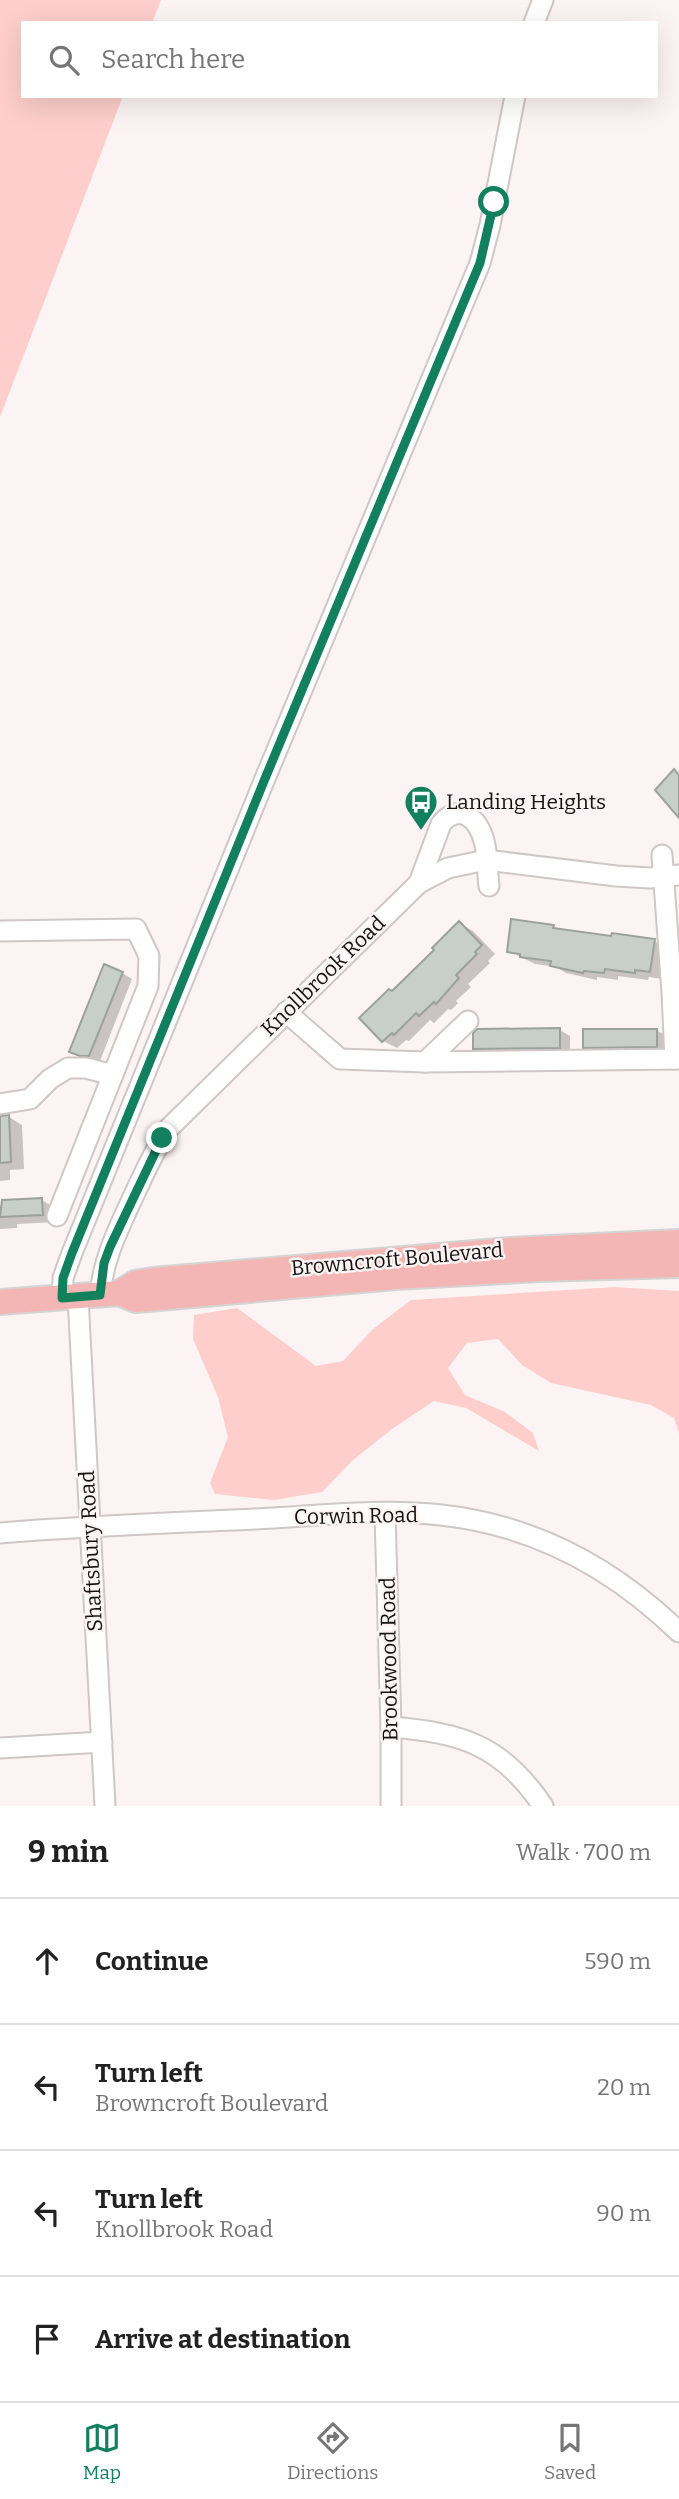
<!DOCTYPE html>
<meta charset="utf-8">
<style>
:root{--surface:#fff;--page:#f6f6f6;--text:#222;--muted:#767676;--line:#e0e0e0;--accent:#12805d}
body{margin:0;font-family:Bitter,serif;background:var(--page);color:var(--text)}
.stop{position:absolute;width:21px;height:21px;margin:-16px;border:5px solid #12805d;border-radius:50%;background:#fff}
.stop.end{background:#12805d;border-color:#fff;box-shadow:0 2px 7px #0008}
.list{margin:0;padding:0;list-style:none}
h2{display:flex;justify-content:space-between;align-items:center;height:91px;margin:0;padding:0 28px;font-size:30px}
h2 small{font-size:23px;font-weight:400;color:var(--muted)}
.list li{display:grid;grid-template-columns:46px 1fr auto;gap:21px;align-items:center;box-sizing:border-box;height:126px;padding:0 28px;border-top:2px solid var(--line)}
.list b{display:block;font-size:26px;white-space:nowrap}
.list p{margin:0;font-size:23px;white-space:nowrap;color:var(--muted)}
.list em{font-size:23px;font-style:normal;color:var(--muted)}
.icon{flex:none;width:38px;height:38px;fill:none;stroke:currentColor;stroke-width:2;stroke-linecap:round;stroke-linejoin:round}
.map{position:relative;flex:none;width:679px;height:1806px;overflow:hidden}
.search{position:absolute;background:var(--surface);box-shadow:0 7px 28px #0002;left:21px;right:21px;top:21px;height:77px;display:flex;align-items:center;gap:18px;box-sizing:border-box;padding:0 24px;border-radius:0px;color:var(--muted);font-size:26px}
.sheet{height:595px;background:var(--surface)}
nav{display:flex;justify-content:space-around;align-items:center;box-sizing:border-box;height:98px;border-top:2px solid var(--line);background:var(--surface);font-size:19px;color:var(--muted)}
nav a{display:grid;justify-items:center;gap:4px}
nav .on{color:var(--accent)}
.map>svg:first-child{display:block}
.green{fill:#fdcecb}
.shadow{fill:#0003}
.building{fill:#c8cfcb;stroke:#9ba19e;stroke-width:2}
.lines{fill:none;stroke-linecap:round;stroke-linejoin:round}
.minor-casing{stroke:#cfc7c7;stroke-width:23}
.major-casing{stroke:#d5d4d4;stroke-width:28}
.minor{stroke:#fff;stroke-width:19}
.major{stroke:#f4b6b5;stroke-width:24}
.route{stroke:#12805d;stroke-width:9}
.labels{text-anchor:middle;stroke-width:5;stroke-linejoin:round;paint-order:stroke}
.poi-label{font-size:21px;fill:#151212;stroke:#fcf4f4;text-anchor:start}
.street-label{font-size:21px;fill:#151212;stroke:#fcf4f4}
</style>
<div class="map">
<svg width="679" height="1806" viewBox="0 0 679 1806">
<rect width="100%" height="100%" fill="#fcf4f4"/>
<g class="green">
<polygon points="0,0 161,0 152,23 23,23 23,96 123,96 0,417"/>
<polygon points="615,1287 679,1291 679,1433 674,1418 651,1405 551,1383 522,1365 498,1339 467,1343 448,1368 465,1395 505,1412 533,1433 539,1451 466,1408 434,1401 392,1429 353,1460 322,1492 274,1500 215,1494 210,1483 228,1437 218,1397 193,1339 194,1315 237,1308 316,1366 343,1361 373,1329 411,1300"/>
</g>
<g class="shadow">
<polygon points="459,923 473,931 495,954 488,961 490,963 468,984 471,987 456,1001 458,1003 451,1010 448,1009 434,1023 430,1020 409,1041 406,1040 397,1048 383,1041 393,993 437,950"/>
<polygon points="553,926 562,931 654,941 668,949 663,979 649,977 648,980 618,976 618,980 597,977 597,980 566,973 556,967 535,964 509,951"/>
<polygon points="122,973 132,979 100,1061 81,1057 71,1051"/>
<polygon points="560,1030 570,1036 570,1053 485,1054 475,1048"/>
<polygon points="656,1030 667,1036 667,1052 595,1053 585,1047"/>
<polygon points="0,1117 9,1117 22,1125 24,1169 10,1170 10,1180 0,1181"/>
<polygon points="42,1200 55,1208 56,1222 17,1224 17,1228 0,1229 0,1206"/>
</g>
<g class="building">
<polygon points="674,769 679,775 679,818 655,790"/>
<polygon points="511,919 554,925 553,928 611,936 612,933 655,939 650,972 635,970 635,973 605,969 604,973 584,971 583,973 550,966 551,961 520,957 520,954 507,952"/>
<polygon points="459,921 482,945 475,952 477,954 456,975 459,978 436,1004 434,1002 419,1016 416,1013 394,1035 392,1033 382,1042 359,1018 389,989 392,991 434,950 432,948"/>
<polygon points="104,964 123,972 89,1056 80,1056 69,1052"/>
<polygon points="560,1028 560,1048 473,1049 473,1033 477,1029"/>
<polygon points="583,1029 657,1029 657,1047 583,1048"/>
<polygon points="9,1115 11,1162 0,1163 0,1116"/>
<polygon points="42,1198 43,1215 0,1217 2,1200"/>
</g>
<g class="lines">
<defs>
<g id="minor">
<polyline points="534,23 543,0"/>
<polyline points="662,855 672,993 675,1059"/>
<path d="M419,883L441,824C459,802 478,818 484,841C488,855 487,871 489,886"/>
<polyline points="0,931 136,929 149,956 148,986 57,1216"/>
<polyline points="286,1012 340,1059 425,1062 679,1059"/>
<polyline points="425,1062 468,1021"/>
<polyline points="0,1104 30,1099 50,1079 68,1068 86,1068 113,1075"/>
<path d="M100,1295C103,1259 118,1230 133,1197C144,1174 154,1151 168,1129L419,883L448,868L486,860L616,876L650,878L679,875"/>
<polyline points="78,1297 105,1806"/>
<polyline points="62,1298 63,1278 72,1253 264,781 480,263 490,225 515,96"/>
<polyline points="385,1513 391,1727 391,1806"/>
<path d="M0,1533C85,1526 170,1523 255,1519C316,1516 380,1508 441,1515C533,1525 613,1568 679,1632"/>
<path d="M391,1727C462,1733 502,1745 543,1806"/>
<polyline points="0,1748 102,1742"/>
</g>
<g id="major">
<polyline points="119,1293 135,1283 153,1280 510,1250 679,1242"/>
<polyline points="0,1302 119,1293 136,1300 395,1277 539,1269 679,1265"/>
</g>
</defs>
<use href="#minor" class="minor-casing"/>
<use href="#major" class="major-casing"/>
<use href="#minor" class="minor"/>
<use href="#major" class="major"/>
</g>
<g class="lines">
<polyline class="route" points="162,1138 110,1247 104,1263 100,1295 62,1298 63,1278 72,1253 264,781 480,263 494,202"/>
</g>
<defs>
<symbol id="bus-pin" viewBox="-11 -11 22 30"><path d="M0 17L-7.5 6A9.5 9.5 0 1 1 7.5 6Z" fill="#12805d" stroke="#fcf4f4"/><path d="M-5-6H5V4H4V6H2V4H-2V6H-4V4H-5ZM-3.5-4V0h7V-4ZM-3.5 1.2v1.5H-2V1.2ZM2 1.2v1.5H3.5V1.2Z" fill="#fff"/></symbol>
</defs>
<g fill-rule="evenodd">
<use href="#bus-pin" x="402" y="783" width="38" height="52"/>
</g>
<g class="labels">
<g class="poi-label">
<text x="446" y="809">Landing Heights</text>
</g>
<g class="street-label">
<text transform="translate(323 976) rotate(-44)" y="7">Knollbrook Road</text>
<text transform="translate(397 1259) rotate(-5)" y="7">Browncroft Boulevard</text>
<text transform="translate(356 1516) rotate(-1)" y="7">Corwin Road</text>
<text transform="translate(91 1551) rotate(-93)" y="7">Shaftsbury Road</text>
<text transform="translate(389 1659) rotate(-91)" y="7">Brookwood Road</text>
</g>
</g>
</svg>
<div class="stop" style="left:494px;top:202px"></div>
<div class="stop end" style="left:162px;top:1138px"></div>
<div class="search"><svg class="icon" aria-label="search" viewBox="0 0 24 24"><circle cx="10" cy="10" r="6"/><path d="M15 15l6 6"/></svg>Search here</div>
</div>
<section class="sheet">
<h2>9 min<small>Walk · 700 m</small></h2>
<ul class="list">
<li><svg class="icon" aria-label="ahead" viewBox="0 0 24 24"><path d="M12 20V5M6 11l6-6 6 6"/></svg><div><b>Continue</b></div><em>590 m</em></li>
<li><svg class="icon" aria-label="left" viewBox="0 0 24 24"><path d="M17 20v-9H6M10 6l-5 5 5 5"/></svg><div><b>Turn left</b><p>Browncroft Boulevard</p></div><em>20 m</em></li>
<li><svg class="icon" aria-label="left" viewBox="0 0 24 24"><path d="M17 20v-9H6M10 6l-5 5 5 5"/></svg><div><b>Turn left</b><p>Knollbrook Road</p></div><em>90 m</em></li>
<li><svg class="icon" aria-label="arrive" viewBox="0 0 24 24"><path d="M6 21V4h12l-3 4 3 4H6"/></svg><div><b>Arrive at destination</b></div></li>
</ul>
</section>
<nav>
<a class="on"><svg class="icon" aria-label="map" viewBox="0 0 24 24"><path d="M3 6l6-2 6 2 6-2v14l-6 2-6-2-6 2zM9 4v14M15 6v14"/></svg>Map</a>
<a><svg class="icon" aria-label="directions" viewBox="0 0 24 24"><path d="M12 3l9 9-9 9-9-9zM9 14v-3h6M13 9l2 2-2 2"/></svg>Directions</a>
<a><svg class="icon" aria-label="saved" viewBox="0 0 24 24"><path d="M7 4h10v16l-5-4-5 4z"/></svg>Saved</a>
</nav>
